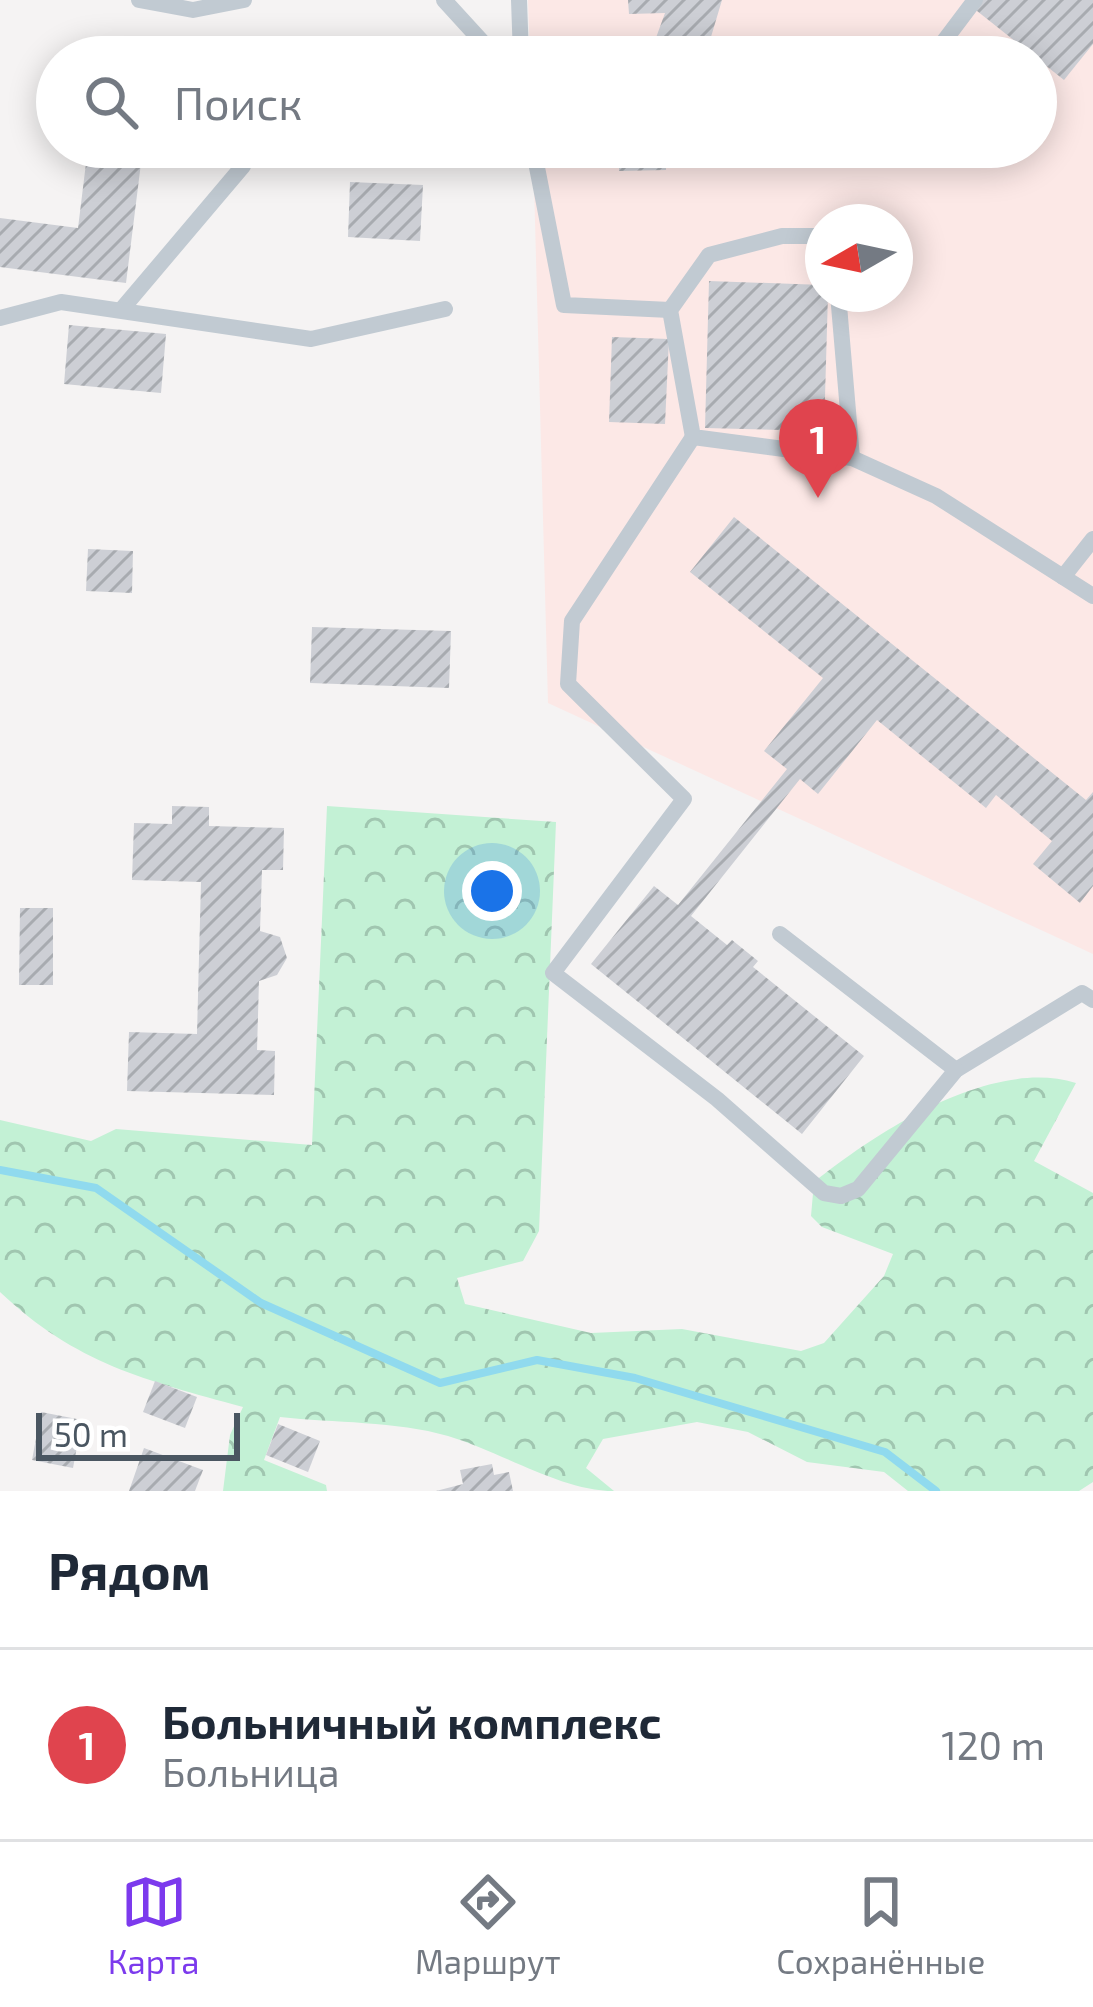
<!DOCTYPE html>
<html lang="ru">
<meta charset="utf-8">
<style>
:root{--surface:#fff;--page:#f6f6f7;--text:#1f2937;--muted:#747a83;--line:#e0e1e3;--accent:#7c3aed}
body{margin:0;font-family:"Exo 2",sans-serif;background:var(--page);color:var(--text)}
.compass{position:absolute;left:805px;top:204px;width:108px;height:108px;border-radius:50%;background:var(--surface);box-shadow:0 6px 30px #0003;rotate:261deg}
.scale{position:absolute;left:36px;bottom:30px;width:204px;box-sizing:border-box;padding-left:12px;border:6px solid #4a5661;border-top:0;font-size:33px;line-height:42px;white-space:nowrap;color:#4a5661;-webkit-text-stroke:9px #fff;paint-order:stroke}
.you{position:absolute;left:492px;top:891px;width:42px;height:42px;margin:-30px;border:9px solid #fff;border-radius:50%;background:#1a73e8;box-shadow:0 0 0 18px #1a73e833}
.badge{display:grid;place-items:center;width:78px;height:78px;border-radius:50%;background:var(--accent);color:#fff;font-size:39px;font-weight:700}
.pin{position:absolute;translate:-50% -99px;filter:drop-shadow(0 3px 6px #0008)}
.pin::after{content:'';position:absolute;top:63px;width:42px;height:36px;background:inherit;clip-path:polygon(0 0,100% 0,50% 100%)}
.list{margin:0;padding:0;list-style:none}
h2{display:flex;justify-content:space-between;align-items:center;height:156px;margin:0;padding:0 48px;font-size:51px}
h2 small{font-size:39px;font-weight:400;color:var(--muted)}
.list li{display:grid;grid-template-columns:78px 1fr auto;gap:36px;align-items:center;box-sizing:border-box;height:192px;padding:0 48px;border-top:3px solid var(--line)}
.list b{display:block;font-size:45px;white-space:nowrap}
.list p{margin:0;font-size:39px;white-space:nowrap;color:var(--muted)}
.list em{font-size:39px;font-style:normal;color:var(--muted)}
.icon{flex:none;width:66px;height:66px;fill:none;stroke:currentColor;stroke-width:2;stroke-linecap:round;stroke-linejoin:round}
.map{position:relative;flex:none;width:1093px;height:1491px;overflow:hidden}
.search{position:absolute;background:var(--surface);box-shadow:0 6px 30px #0003;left:36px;right:36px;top:36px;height:132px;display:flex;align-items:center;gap:30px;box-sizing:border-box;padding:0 42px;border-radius:66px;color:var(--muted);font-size:45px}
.sheet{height:348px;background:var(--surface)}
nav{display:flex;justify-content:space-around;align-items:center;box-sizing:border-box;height:168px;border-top:3px solid var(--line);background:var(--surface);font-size:33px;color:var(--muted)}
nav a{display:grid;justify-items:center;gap:6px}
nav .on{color:var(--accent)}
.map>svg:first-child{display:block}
.medical{fill:#fce8e6;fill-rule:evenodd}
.forest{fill:url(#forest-crowns)}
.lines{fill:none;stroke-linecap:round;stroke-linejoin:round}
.stream{stroke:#90daee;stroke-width:8}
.building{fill:url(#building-hatch)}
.lane{stroke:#c1cad2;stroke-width:16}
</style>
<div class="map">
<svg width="1093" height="1491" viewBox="0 0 1093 1491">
<defs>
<pattern id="forest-crowns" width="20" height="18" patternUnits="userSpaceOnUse" patternTransform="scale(3)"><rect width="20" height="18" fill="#c3f1d5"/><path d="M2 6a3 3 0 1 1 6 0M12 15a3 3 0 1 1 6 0" fill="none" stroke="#a0c6b0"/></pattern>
<pattern id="building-hatch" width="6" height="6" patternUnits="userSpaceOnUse" patternTransform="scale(3)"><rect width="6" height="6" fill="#cdcfd5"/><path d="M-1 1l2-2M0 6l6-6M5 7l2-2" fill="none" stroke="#a8abb0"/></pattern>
</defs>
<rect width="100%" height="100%" fill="#f5f3f3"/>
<path class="medical" d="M528,0H1093V954L548,703L533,147H1036V57H530ZM823,222H895V294H823Z"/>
<path class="forest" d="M327,806L556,822L539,1231L523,1261L457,1278L465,1304L591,1333L682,1329L801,1351L824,1343L884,1276L893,1254L822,1227L811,1216L814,1182C878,1131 991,1057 1076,1083L1034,1161L1093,1193V1482L1079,1491H908L884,1472L807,1462L748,1432L697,1422L603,1439L586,1468L614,1491C561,1491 502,1452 448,1436C396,1421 334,1423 280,1417L264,1460L326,1485L327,1491H223L230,1435L243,1407C145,1380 76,1364 0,1292V1120L91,1141L116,1129L312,1145Z"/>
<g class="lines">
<polyline class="stream" points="0,1170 96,1188 261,1303 440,1383 537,1360 635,1378 885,1452 936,1491"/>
</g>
<g class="building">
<polygon points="628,0 722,0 705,57 649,57 665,13 629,14"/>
<polygon points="978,0 1093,0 1093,44 1064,80 972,7"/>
<polygon points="281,39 339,43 339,57 280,57"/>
<polygon points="88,147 143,147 126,283 0,267 0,218 78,228"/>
<polygon points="274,147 332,147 332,160 273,156"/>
<polygon points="555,147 666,147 666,170 619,171 619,162 555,163"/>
<polygon points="350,182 423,185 420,241 348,237"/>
<polygon points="709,281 823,285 823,294 828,294 824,431 705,428"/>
<polygon points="69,325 166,334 161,393 64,384"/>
<polygon points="612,337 669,339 665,424 609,422"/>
<polygon points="734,517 1086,800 1093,792 1093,886 1080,903 1033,864 1052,841 996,795 986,808 877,720 818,794 800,779 691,916 727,945 732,940 758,961 753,967 864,1056 802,1134 591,964 654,886 678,905 787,769 764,751 823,678 690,572"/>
<polygon points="88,549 133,551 132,593 86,591"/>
<polygon points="312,627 451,631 449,688 310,683"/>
<polygon points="172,806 209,807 209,826 284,828 283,870 262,870 260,931 280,937 287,958 277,975 259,981 257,1050 275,1051 274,1095 127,1091 129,1032 197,1034 201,882 132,880 134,823 172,824"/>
<polygon points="20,908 53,908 53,985 19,985"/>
<polygon points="155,1381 197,1397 185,1428 143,1412"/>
<polygon points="41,1412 82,1420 73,1468 32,1460"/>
<polygon points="278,1424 320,1441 308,1472 266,1455"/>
<polygon points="144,1448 203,1470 195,1491 129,1491"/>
<polygon points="492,1464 494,1475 509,1472 513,1491 436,1491 463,1484 460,1470"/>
</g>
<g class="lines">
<g class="lane">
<polyline points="139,0 193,10 244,0"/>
<polyline points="444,0 496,57"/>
<polyline points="519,0 521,57"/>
<polyline points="932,57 975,0"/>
<polyline points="533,147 564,305 670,310"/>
<polyline points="823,236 782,236 709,255 670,310 693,437 852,458 838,294"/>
<polyline points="122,309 243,166"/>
<polyline points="0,318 61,302 311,339 445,309"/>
<polyline points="693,437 572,621 568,684 684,799 553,973 717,1099 824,1193 841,1196 858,1189 956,1070 1082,993 1093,1000"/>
<polyline points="852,458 936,496 1093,596"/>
<polyline points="1063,577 1093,539"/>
<polyline points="780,934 956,1070"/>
</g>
</g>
</svg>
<svg class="compass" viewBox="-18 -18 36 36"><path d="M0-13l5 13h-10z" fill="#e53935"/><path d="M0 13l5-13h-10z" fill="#747a83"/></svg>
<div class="scale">50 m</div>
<div class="you"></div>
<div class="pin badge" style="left:818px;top:498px;background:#e0444e">1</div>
<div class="search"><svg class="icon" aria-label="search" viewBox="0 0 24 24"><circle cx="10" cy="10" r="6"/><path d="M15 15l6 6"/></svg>Поиск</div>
</div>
<section class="sheet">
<h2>Рядом<small></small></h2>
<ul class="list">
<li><span class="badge" style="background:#e0444e">1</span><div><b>Больничный комплекс</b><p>Больница</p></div><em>120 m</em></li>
</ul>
</section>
<nav>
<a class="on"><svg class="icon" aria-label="map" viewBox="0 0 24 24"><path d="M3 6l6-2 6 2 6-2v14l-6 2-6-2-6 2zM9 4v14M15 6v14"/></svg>Карта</a>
<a><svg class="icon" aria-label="directions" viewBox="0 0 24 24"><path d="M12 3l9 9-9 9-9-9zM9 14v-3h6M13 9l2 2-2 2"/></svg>Маршрут</a>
<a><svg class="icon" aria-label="saved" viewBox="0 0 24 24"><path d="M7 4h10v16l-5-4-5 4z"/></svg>Сохранённые</a>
</nav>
